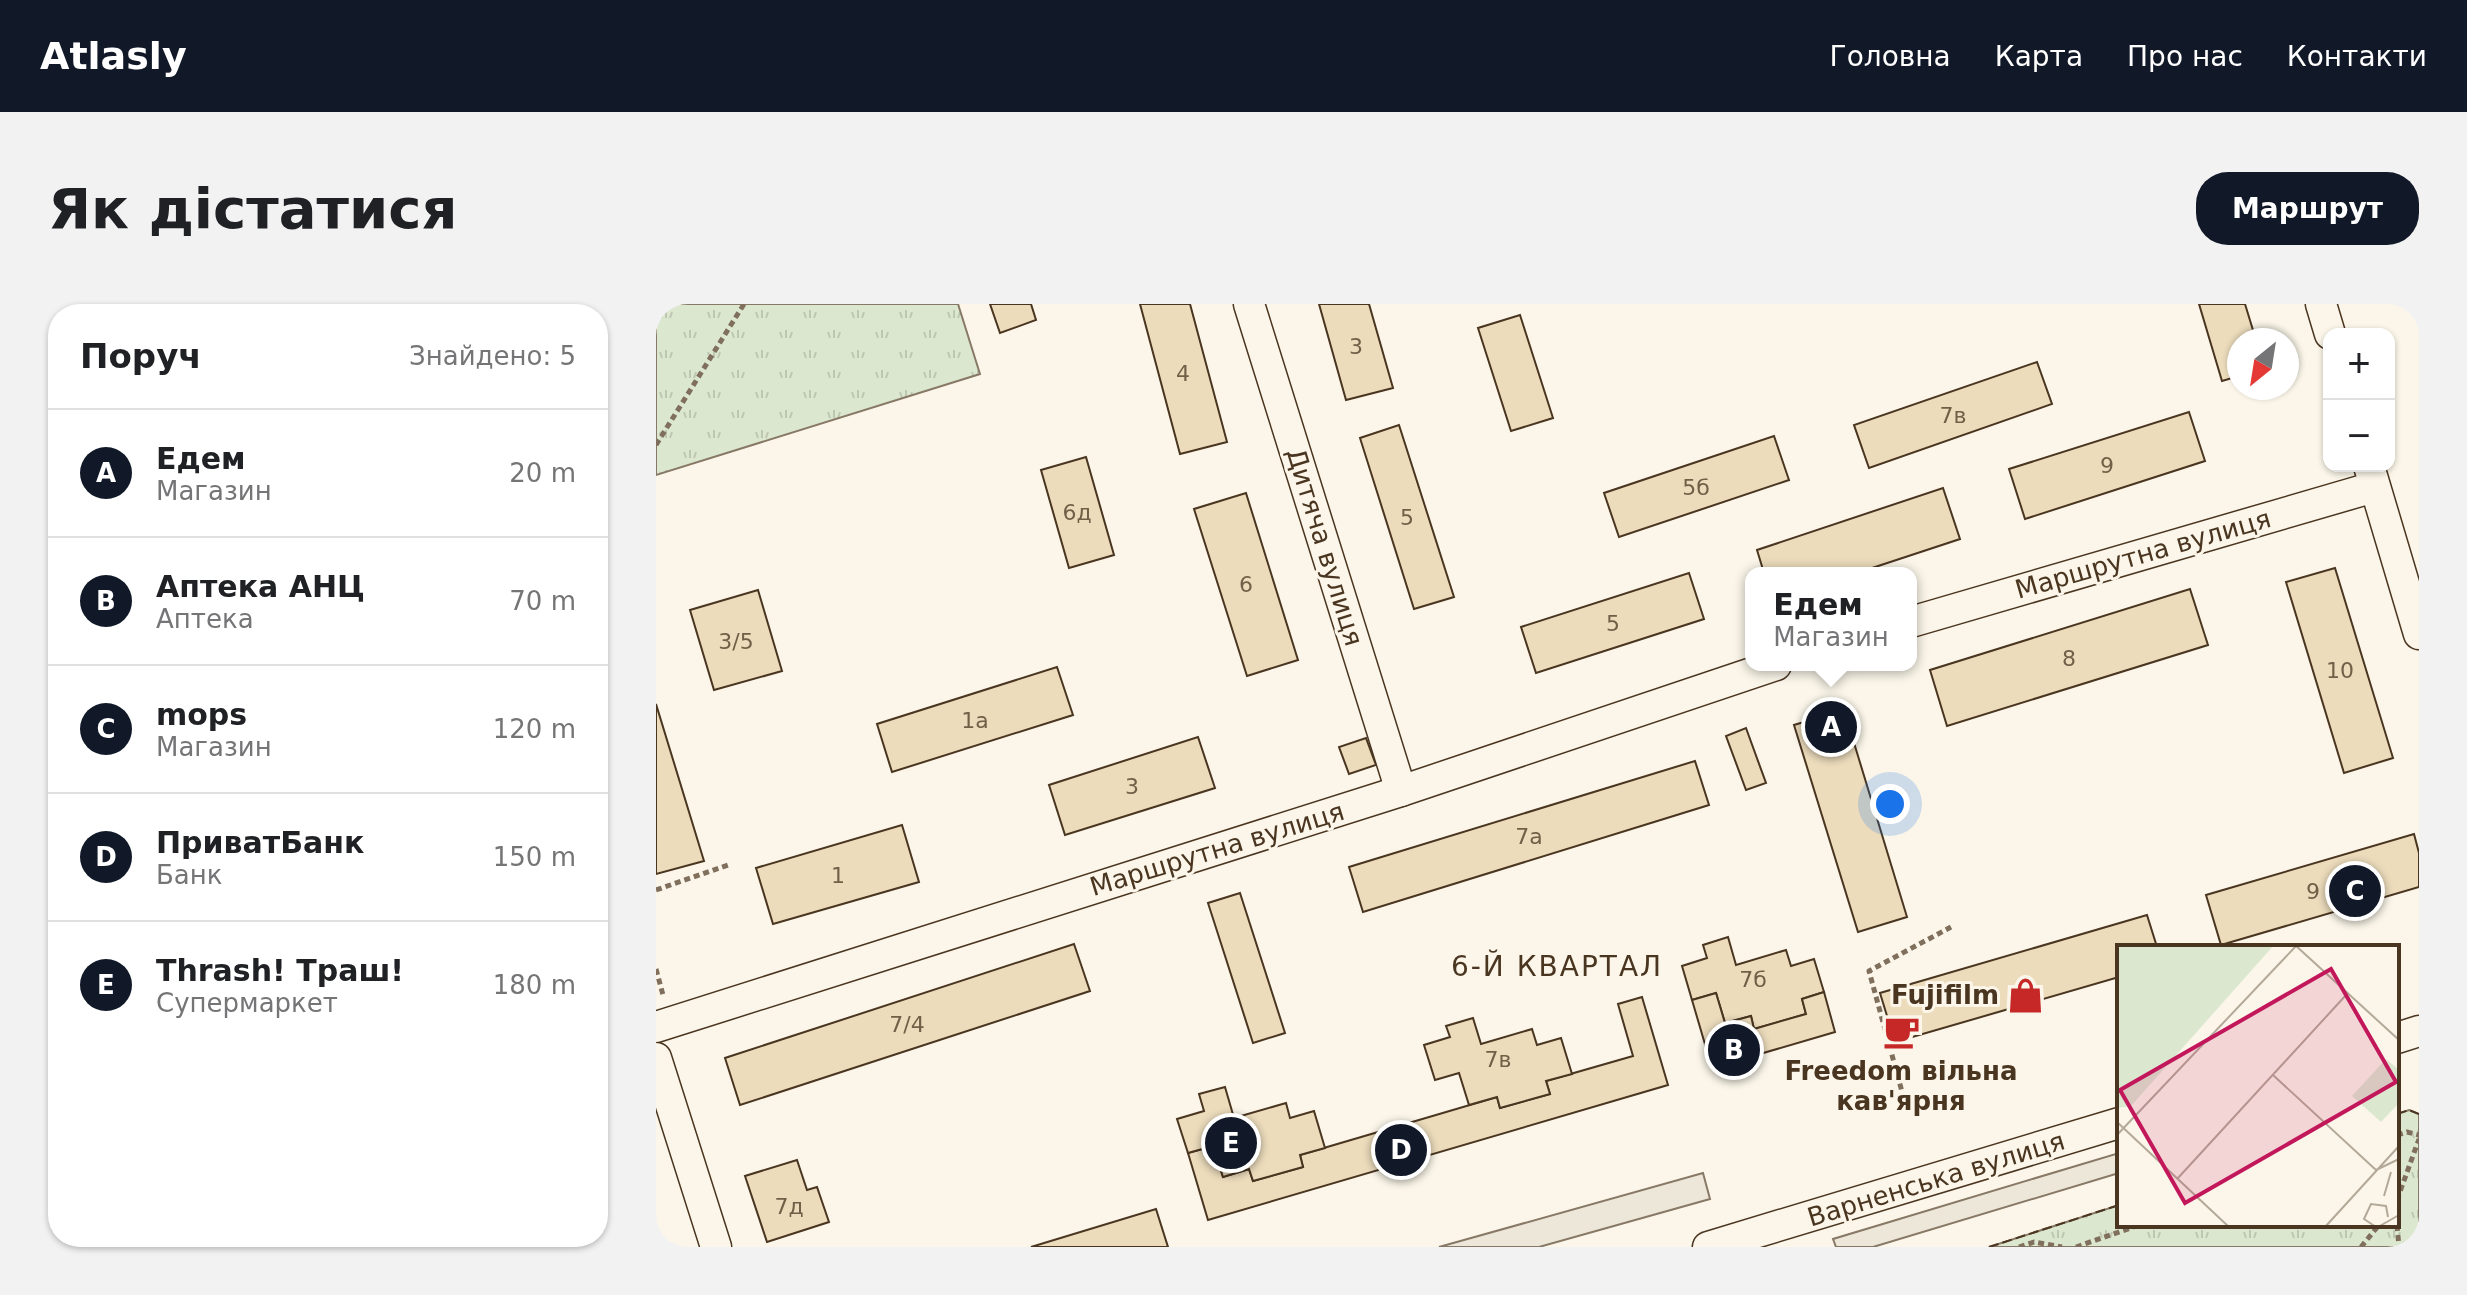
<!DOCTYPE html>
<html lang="uk">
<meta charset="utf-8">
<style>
:root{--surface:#fff;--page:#f2f2f2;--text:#202124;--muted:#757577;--line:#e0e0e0;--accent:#111827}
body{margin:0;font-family:"DejaVu Sans",sans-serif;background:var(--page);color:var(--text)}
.controls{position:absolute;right:24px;top:24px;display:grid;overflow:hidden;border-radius:16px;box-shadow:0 2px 6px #0004}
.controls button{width:72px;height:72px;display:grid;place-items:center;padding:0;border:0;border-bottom:2px solid var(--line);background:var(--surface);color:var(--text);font:40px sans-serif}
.compass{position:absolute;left:1571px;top:24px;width:72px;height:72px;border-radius:50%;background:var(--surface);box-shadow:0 2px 6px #0004;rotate:210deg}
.you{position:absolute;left:1234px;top:500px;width:28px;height:28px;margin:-20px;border:6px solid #fff;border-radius:50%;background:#1a73e8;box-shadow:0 0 0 12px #1a73e833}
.badge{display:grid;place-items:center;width:52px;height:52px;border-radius:50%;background:var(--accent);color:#fff;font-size:26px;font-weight:700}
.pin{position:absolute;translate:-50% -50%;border:4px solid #fff;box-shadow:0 2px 8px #0006}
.popup{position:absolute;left:1089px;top:263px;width:172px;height:104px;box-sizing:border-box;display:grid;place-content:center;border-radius:16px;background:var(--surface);filter:drop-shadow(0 2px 6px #0005);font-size:26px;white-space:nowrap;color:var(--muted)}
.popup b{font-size:30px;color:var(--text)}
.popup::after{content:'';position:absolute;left:50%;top:100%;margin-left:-16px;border:16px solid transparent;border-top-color:var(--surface)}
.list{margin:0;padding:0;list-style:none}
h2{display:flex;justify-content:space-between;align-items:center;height:104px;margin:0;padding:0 32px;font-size:34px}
h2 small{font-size:26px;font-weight:400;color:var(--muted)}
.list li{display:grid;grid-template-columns:52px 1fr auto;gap:24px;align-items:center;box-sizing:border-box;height:128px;padding:0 32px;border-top:2px solid var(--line)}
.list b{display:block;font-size:30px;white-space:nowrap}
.list p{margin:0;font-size:26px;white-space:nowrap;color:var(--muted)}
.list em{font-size:26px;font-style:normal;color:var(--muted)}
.map{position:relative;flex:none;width:1763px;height:943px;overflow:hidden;border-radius:32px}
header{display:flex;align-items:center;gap:48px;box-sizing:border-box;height:112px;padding:0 40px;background:var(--accent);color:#fff}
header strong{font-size:38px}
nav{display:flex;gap:44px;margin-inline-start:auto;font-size:28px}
.intro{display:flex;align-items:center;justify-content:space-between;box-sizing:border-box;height:192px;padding:0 48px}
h1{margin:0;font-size:56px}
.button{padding:20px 36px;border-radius:32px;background:var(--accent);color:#fff;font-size:28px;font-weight:700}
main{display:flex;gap:48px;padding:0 48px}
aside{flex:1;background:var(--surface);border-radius:32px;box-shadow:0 2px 6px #0004}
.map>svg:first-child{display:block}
.park{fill:url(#park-tufts);stroke:#887966;stroke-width:2}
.parking{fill:#ede7d9;stroke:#887966;stroke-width:2}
.building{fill:#ecdcbc;stroke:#4a3520;stroke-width:2}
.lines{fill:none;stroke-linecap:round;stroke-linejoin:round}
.minor-casing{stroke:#4a3520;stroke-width:33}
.path{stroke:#7f6f5c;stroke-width:5;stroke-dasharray:6 4;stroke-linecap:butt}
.minor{stroke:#fbf6e9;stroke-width:30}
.fence{stroke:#4a3520;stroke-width:2;stroke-dasharray:10 4;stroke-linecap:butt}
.labels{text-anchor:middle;stroke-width:6;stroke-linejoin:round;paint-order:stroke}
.number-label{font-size:22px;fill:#725f47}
.street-label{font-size:26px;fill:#4a3520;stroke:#fbf6e9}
.poi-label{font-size:26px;font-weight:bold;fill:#4a3520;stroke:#fbf6e9;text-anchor:end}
.neighbourhood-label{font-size:28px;letter-spacing:2px;fill:#4a3520;stroke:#fbf6e9}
.inset-road{fill:none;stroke:#b4a999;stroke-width:2}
.view{fill:#c2185b;fill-opacity:0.15;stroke:#c2185b;stroke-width:4}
.inset-edge{fill:none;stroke:#4a3520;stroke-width:4}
</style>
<header>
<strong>Atlasly</strong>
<nav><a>Головна</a><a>Карта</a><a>Про нас</a><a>Контакти</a></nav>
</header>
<div class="intro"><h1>Як дістатися</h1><a class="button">Маршрут</a></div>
<main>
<aside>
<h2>Поруч<small>Знайдено: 5</small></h2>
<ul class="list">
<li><span class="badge">A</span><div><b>Едем</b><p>Магазин</p></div><em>20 m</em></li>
<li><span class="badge">B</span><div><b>Аптека АНЦ</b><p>Аптека</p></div><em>70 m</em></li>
<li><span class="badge">C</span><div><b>mops</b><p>Магазин</p></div><em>120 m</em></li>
<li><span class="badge">D</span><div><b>ПриватБанк</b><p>Банк</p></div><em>150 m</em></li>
<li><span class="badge">E</span><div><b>Thrash! Траш!</b><p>Супермаркет</p></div><em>180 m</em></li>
</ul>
</aside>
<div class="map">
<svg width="1763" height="943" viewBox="0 0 1763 943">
<defs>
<pattern id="park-tufts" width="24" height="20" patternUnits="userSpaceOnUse" patternTransform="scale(2)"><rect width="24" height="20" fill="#dce7d0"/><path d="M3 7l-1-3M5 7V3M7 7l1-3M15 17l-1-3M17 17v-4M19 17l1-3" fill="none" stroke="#bec7b2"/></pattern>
</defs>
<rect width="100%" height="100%" fill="#fbf6e9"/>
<g class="park">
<polygon points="0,0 302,0 324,70 0,171"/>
<polygon points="1753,806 1763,810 1763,943 1333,943 1463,901 1463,921 1741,921 1741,810"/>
</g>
<g class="parking">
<polygon points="1463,849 1463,869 1217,943 1180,943 1177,935"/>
<polygon points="1047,869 1054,895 883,943 783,943"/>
</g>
<g class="building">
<polygon points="334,0 375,0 380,16 344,29"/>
<polygon points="484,0 534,0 571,138 524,150"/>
<polygon points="663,0 713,0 737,84 690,96"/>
<polygon points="1543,0 1589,0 1600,36 1583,36 1583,72 1566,77"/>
<polygon points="864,11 897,114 855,127 822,24"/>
<polygon points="1381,58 1396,100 1213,164 1198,121"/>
<polygon points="1533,108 1549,157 1369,215 1353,165"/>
<polygon points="743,121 798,293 758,305 704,134"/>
<polygon points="1118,132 1133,176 963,233 948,189"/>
<polygon points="430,153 458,251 413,264 385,166"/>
<polygon points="1287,184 1304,235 1201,269 1108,269 1101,246"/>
<polygon points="590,189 642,356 591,372 538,205"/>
<polygon points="1679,264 1737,454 1688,469 1630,278"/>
<polygon points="1033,269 1048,315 880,369 865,323"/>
<polygon points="1534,285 1552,341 1291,422 1274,366"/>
<polygon points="102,286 126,367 58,386 34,306"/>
<polygon points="401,363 417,411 236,468 221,420"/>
<polygon points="0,400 48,557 0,570"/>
<polygon points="1188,406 1251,613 1202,628 1138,421"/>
<polygon points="1090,424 1110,479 1090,486 1070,432"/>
<polygon points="542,433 559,484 409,531 393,481"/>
<polygon points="710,434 720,461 693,470 683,443"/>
<polygon points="1039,457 1053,501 707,608 693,563"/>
<polygon points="246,521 263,578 117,620 100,564"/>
<polygon points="1758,530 1763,549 1763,583 1565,641 1550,591"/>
<polygon points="584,589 629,729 597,739 552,599"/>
<polygon points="1491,611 1501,643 1463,643 1463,673 1239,738 1224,689"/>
<polygon points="1072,633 1080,661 1130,646 1135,662 1158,655 1168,688 1146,695 1150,710 1098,725 1095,712 1069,719 1060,689 1036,696 1026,662 1051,654 1047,641"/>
<polygon points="418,640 434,687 84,801 69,754"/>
<polygon points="1168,688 1179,728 1056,764 1036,696 1060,689 1069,719 1095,712 1098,725 1150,710 1146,695"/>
<polygon points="986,693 1012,781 552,916 532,849 557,842 567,873 593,865 597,877 647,863 644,851 841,793 844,804 894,790 890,777 977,752 962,700"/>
<polygon points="817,714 825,740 876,725 881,741 905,734 916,770 890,777 894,790 844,804 841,793 813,801 803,769 779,776 768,741 794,733 790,722"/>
<polygon points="569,783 578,814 630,799 634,814 658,807 669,844 644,851 647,863 597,877 593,865 567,873 557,842 532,849 521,815 548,807 543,790"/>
<polygon points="141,856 151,886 161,883 173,918 111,938 89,872"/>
<polygon points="500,905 512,943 375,943"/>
</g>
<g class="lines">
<defs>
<g id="minor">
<polyline points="593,0 745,487"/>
<polyline points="1665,0 1674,30"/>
<polyline points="1713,162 1763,330"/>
<polyline points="1255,318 1718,183"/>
<polyline points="0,723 745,487 1120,361"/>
<polyline points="1741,734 1763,727"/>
<polyline points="0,754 60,943"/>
<polyline points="1052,943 1463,819"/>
</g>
</defs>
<use href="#minor" class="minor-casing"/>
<g class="path">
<polyline points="0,141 88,0"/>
<polyline points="0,586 75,560"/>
<polyline points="0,665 7,691"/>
<polyline points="1248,795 1213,667 1295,623"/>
<polyline points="1741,831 1751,828 1763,831"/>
<polyline points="1741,896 1763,835"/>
<polyline points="1741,921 1743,943"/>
<polyline points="1363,943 1378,938 1406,943"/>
<polyline points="1420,943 1483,921"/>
<polyline points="1705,943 1723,921"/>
</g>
<use href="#minor" class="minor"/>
<g class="fence">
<polyline points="1741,810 1753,806 1763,810"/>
<polyline points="1333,943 1463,901"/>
</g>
</g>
<defs>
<symbol id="shop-bare" viewBox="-9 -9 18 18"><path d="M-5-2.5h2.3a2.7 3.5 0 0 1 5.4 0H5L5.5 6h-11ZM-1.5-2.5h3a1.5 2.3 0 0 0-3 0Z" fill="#c62828" stroke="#fbf6e9" stroke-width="2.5" paint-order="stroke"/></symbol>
<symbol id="cafe-bare" viewBox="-9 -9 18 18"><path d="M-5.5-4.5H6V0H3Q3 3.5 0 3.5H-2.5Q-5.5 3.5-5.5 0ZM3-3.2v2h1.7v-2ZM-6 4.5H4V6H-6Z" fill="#c62828" stroke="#fbf6e9" stroke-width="2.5" paint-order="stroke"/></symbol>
</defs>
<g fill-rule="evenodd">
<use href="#shop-bare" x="1344" y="666" width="51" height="51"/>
<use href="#cafe-bare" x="1220" y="702" width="51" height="51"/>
</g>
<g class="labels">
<g class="number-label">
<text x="700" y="50">3</text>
<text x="527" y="77">4</text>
<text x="1297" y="119">7в</text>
<text x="1451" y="169">9</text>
<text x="1040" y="191">5б</text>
<text x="421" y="216">6д</text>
<text x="751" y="221">5</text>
<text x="590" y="288">6</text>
<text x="957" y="327">5</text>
<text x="80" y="345">3/5</text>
<text x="1413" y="362">8</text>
<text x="1684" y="374">10</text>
<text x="319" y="424">1а</text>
<text x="476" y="490">3</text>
<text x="873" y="540">7а</text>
<text x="182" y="579">1</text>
<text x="1657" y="595">9</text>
<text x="1097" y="683">7б</text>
<text x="251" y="728">7/4</text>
<text x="842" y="763">7в</text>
<text x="133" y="910">7д</text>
</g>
<g class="street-label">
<text transform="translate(669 243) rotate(73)" y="9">Дитяча вулиця</text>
<text transform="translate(1487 250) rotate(-16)" y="9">Маршрутна вулиця</text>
<text transform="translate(561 545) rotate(-17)" y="9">Маршрутна вулиця</text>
<text transform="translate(1280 875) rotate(-17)" y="9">Варненська вулиця</text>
</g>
<g class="poi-label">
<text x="1343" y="700">Fujifilm</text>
<text x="1245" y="776" text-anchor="middle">Freedom вільна<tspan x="1245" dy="30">кав'ярня</tspan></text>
</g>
<g class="neighbourhood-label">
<text x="901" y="672">6-Й КВАРТАЛ</text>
</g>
</g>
<g transform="translate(1461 641)">
<rect width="282" height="282" fill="#fbf6e9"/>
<path d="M0,0H157L14,161L0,163ZM269,114L282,125V158L264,177L235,151Z" fill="#dce7d0"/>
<path class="inset-road" d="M178,0L282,95M156,130L259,225M0,177L112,282M0,190L180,0M259,225L282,214M61,233L230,49M267,251L274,227M208,282L282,201M259,282L247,274L254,259L269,261L271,272M261,282L282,270"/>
<path class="view" d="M214,24L279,137L68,258L3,145Z"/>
<rect width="282" height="282" class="inset-edge"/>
</g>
</svg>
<div class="controls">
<button>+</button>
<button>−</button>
</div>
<svg class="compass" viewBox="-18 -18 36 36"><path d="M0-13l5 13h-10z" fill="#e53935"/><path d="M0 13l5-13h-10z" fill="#757577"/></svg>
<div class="you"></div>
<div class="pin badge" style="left:1175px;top:423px">A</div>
<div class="popup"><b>Едем</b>Магазин</div>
<div class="pin badge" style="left:1078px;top:746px">B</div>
<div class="pin badge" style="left:1699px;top:587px">C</div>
<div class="pin badge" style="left:745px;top:846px">D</div>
<div class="pin badge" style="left:575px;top:839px">E</div>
</div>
</main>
